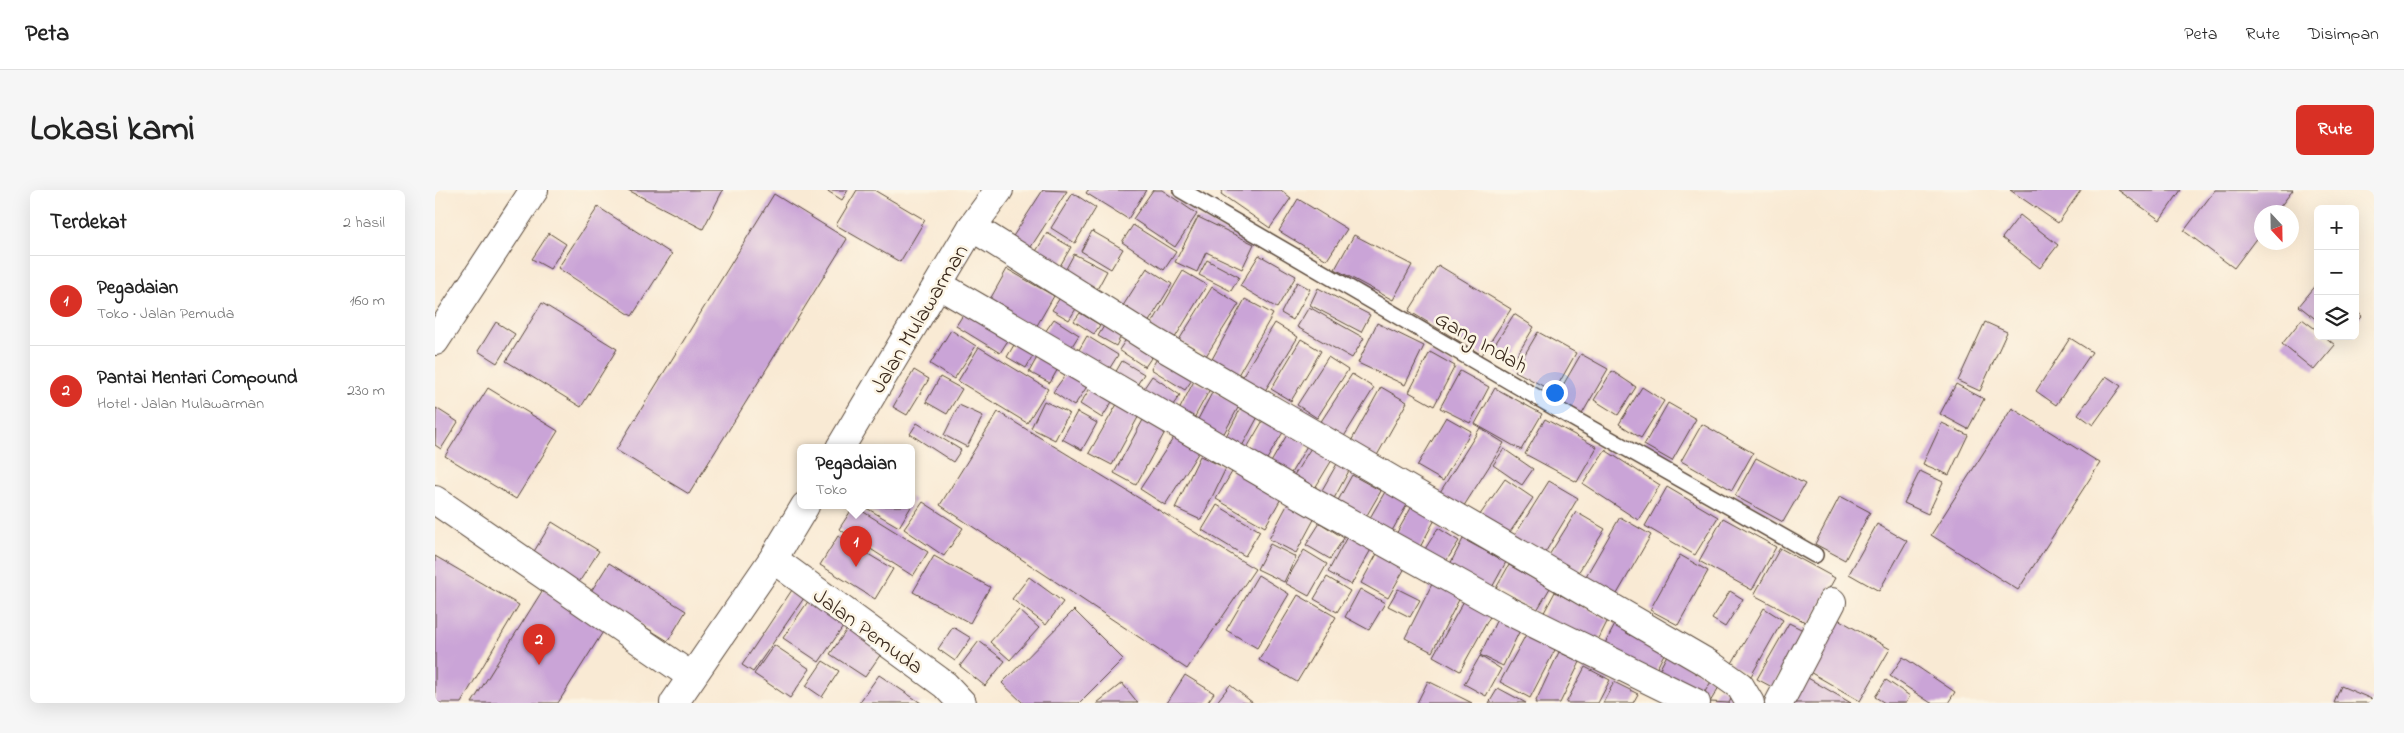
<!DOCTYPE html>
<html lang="id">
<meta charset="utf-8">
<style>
:root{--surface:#fff;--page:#f6f6f6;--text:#222;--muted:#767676;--line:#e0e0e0;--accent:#d93025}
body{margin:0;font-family:"Indie Flower",sans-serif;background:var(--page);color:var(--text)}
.controls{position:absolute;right:15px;top:15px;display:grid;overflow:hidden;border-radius:8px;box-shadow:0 5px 20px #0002}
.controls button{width:45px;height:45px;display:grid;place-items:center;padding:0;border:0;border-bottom:1px solid var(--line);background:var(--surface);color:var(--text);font:25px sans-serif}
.compass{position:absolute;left:1819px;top:15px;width:45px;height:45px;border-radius:50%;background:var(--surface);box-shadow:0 5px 20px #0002;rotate:158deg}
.you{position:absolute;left:1119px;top:202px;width:18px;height:18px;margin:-12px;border:4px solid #fff;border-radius:50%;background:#1a73e8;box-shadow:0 0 0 8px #1a73e833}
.badge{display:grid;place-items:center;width:32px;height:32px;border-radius:50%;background:var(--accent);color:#fff;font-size:16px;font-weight:700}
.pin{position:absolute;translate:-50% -41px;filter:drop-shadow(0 1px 2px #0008)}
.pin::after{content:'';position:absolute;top:26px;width:18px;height:15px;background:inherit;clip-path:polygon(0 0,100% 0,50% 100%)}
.popup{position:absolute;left:362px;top:254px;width:118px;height:65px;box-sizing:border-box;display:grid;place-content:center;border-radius:8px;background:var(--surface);filter:drop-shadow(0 1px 4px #0005);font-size:16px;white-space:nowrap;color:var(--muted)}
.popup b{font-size:19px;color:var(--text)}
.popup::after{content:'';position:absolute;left:50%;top:100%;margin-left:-10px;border:10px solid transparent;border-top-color:var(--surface)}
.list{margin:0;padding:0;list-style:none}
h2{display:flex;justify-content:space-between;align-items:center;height:65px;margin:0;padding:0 20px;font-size:21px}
h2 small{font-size:16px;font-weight:400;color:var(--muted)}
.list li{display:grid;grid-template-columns:32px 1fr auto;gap:15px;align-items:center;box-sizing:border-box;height:90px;padding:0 20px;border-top:1px solid var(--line)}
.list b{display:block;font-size:19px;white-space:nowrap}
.list p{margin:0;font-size:16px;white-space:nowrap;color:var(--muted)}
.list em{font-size:16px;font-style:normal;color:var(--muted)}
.icon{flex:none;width:28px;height:28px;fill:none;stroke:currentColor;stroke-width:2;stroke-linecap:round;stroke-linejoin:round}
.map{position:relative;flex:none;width:1939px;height:513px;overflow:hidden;border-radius:8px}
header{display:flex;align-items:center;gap:30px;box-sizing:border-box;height:70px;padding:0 25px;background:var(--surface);border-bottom:1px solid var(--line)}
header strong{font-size:24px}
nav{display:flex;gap:28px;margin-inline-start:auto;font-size:18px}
.intro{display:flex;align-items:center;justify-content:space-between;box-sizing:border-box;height:120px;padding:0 30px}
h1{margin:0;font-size:35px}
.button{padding:12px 22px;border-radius:8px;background:var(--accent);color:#fff;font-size:18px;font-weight:700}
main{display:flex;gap:30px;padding:0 30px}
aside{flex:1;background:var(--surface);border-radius:8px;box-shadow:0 5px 20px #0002}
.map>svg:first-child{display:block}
.building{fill:#caa4d7}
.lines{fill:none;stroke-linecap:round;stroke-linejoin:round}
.service-casing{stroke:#584739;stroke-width:18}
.minor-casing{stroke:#584739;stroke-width:30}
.trunk-casing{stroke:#584739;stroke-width:30}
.service{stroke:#fff;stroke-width:15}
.minor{stroke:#fff;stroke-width:28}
.trunk{stroke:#fff;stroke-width:28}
.labels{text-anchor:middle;stroke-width:5;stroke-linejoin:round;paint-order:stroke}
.street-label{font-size:22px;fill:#3b2a1e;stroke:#fcf5e5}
</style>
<header>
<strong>Peta</strong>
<nav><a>Peta</a><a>Rute</a><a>Disimpan</a></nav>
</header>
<div class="intro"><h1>Lokasi kami</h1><a class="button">Rute</a></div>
<main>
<aside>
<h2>Terdekat<small>2 hasil</small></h2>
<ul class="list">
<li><span class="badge">1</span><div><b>Pegadaian</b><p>Toko · Jalan Pemuda</p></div><em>160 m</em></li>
<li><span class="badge">2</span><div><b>Pantai Mentari Compound</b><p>Hotel · Jalan Mulawarman</p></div><em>230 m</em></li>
</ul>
</aside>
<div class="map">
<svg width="1939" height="513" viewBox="0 0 1939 513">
<rect width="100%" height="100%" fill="#fcf5e5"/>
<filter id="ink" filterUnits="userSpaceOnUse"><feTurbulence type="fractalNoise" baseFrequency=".02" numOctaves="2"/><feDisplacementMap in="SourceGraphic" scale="10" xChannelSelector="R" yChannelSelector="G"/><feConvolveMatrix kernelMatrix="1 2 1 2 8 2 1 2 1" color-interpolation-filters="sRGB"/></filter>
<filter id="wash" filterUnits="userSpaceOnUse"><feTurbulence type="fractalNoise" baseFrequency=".0096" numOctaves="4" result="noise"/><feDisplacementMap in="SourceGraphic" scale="20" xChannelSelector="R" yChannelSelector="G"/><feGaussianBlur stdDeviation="1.12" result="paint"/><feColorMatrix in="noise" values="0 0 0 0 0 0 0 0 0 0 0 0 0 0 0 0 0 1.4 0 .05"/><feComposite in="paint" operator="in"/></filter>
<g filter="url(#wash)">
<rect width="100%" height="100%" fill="#f9ead4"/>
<g id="blocks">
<g class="building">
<polygon points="193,0 288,0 268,39"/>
<polygon points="391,0 413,0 407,10"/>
<polygon points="422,0 439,0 490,30 465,72 401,35"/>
<polygon points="608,0 632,1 592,63 575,51"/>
<polygon points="653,0 711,0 693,29 651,3"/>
<polygon points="718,0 727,0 762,24 740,57 698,29"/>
<polygon points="788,0 846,0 856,8 835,38 786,4"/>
<polygon points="1575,0 1646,0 1623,33"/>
<polygon points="1683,0 1746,0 1725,30"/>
<polygon points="1780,0 1858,0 1841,22 1826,22 1826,42 1799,78 1749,41"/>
<polygon points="638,3 661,18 640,53 616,38"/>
<polygon points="339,4 412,49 254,304 181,260"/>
<polygon points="863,9 912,39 892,70 844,41"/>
<polygon points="163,17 237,64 197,126 123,78"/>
<polygon points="1585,25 1623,55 1605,78 1567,48"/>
<polygon points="763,27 819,54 807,79 771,62 762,82 740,72"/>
<polygon points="698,35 741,62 729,80 687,52"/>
<polygon points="657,41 688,59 676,79 646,61"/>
<polygon points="114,43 131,54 115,79 97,69"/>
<polygon points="612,43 636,57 625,76 600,63"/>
<polygon points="919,45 977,75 958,110 900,79"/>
<polygon points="639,64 672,81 659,105 626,88"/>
<polygon points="824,65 861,86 842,118 805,96"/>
<polygon points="772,70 804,87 796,101 764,85"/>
<polygon points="1003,75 1076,119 1047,165 974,121"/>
<polygon points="712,78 737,94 710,138 684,122"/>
<polygon points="572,79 619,106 600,139 553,113"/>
<polygon points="748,81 772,95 738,151 715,137"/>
<polygon points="862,92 875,99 858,130 846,123"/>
<polygon points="1883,93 1883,131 1864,116"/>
<polygon points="777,97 804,114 771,166 744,150"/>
<polygon points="883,98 935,125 926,142 875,115"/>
<polygon points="630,100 647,109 634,130 617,120"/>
<polygon points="810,109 838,124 803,185 776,171"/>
<polygon points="107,113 182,159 146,217 71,171"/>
<polygon points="533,117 577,144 565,163 521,136"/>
<polygon points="874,117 929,148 917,168 862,137"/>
<polygon points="1920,120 1927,126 1920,133"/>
<polygon points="645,123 665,135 659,144 639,131"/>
<polygon points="1079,124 1099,137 1078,172 1057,159"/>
<polygon points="619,129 644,145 634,161 608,145"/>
<polygon points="1867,129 1883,141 1883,146 1889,146 1900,155 1879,180 1847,154"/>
<polygon points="61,132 80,144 62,173 43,161"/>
<polygon points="1550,132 1572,142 1545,201 1523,191"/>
<polygon points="840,133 863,147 828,204 805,190"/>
<polygon points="942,133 989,156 970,195 923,173"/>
<polygon points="669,136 686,146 681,156 663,146"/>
<polygon points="516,140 541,156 519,189 495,174"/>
<polygon points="1103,142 1141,163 1119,202 1080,181"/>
<polygon points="694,145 720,162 710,177 684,160"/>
<polygon points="652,146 683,165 671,184 641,165"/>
<polygon points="583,148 602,159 591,178 572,167"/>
<polygon points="1635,148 1657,162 1621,215 1601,201"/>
<polygon points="866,149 886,161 856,211 836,199"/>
<polygon points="544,157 613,199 592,233 523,191"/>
<polygon points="605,162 626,173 615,193 594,182"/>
<polygon points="995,162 1020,176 999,216 974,202"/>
<polygon points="1146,164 1173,179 1147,224 1120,209"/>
<polygon points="724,165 759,187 750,200 716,179"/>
<polygon points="893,167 913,180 882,228 862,215"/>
<polygon points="687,171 709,184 700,198 679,185"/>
<polygon points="637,176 657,189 639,216 618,202"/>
<polygon points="479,180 494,189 472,225 458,217"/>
<polygon points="1025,181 1054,197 1035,233 1005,218"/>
<polygon points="1177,181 1201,197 1183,225 1159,210"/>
<polygon points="917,184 939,198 908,248 885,233"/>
<polygon points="717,186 745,205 735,219 707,201"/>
<polygon points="1671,186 1686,196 1658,235 1643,224"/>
<polygon points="505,187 527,199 512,224 491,212"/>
<polygon points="759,191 775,199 757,232 742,224"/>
<polygon points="658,194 680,207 667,228 645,214"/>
<polygon points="1521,194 1549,209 1533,239 1505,224"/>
<polygon points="946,197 972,212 940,269 914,255"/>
<polygon points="1207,197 1229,211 1206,248 1184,234"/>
<polygon points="53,198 123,241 81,309 10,266"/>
<polygon points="1060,198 1107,224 1086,260 1040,234"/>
<polygon points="778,201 804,216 787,247 761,233"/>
<polygon points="685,209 707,220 677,275 654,263"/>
<polygon points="609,211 634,223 620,250 596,238"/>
<polygon points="1233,213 1261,229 1237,271 1209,255"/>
<polygon points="808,214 825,223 805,260 788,252"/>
<polygon points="524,215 548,226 532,257 509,245"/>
<polygon points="1,218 23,232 6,259 0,255"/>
<polygon points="1577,218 1665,273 1583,400 1496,345"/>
<polygon points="563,222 820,379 752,479 505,315"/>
<polygon points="642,222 662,233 647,260 627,249"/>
<polygon points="830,227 850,239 829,274 809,263"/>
<polygon points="1011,227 1036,241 1008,291 982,276"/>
<polygon points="1110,229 1162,257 1142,292 1090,264"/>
<polygon points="708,230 730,242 701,295 679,283"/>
<polygon points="482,233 526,260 518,272 475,244"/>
<polygon points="1507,233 1533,245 1514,285 1488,274"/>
<polygon points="1267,234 1318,263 1297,300 1246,271"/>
<polygon points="1045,238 1069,253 1025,322 1002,307"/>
<polygon points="743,241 767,257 730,315 705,299"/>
<polygon points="853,243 873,254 855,285 835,274"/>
<polygon points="879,253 900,265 877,303 856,290"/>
<polygon points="1069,259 1098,279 1087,295 1058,275"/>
<polygon points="1170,260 1225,295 1203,330 1148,294"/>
<polygon points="765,266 791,278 766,330 740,318"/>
<polygon points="1321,268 1370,294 1348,332 1300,306"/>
<polygon points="903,272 915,279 896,314 883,307"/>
<polygon points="800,277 848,305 830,337 781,309"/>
<polygon points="1485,281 1508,292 1493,324 1469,313"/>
<polygon points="917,285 946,301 928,332 900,316"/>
<polygon points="1070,289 1098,308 1071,348 1042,329"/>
<polygon points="1114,291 1143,308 1105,371 1075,353"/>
<polygon points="1232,297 1283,327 1260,365 1210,336"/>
<polygon points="951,300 973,313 954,346 932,333"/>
<polygon points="1405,306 1435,322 1410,370 1380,354"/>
<polygon points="476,307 480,310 464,337 428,316 476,316"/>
<polygon points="856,308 883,322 861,363 834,349"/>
<polygon points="980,311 1003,324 984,359 960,346"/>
<polygon points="488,312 528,338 509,366 469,339"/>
<polygon points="782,315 825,341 810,366 767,340"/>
<polygon points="419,316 493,362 478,386 404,339"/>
<polygon points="1141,322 1170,339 1140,388 1111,370"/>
<polygon points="1185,327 1216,345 1178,411 1147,393"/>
<polygon points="1288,328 1341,357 1317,400 1264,371"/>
<polygon points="117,332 164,361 141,397 95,368"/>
<polygon points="885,333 909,348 895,369 871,355"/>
<polygon points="1442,334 1472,351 1444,401 1414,384"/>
<polygon points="1003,338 1024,351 1008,376 987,364"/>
<polygon points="914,343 938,356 916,395 893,382"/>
<polygon points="403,346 458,379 440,409 385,375"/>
<polygon points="1028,349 1071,372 1055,401 1013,378"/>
<polygon points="835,354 861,367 849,392 822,379"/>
<polygon points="1345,358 1400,388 1374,434 1319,405"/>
<polygon points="869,360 892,374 874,406 850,393"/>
<polygon points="943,362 970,378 953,408 926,393"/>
<polygon points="1245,365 1273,381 1243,435 1215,420"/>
<polygon points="0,366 84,415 26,513 0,513"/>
<polygon points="499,366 555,397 535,433 478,402"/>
<polygon points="174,373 251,421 233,451 155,403"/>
<polygon points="1074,375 1115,398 1101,422 1060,400"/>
<polygon points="823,385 854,404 822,458 791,440"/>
<polygon points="594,387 628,412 611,435 577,409"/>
<polygon points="892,387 915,401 902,422 879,409"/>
<polygon points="1000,388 1028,402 997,462 970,448"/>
<polygon points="109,398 171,437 123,513 37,513"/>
<polygon points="925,399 950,413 934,440 910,427"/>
<polygon points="963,399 985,410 975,427 953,416"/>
<polygon points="357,400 369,408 318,482 307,475"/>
<polygon points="1295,401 1308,409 1290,437 1277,429"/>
<polygon points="1120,402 1173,430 1160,456 1106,428"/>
<polygon points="863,405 901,427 862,492 824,470"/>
<polygon points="1030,409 1057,423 1025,481 998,466"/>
<polygon points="374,410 410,434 384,472 348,448"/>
<polygon points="1329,418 1348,430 1316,486 1296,475"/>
<polygon points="584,420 604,438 575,470 555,452"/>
<polygon points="639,420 688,469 644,513 588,513 567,493"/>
<polygon points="1396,425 1455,459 1425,511 1366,477"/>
<polygon points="1063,427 1086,438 1068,476 1045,465"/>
<polygon points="1182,431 1232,458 1218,486 1167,459"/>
<polygon points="1354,433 1370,441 1337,497 1322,489"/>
<polygon points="415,435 450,458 430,487 395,464"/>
<polygon points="518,437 536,448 520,471 503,459"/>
<polygon points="1093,441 1122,456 1095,508 1065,492"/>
<polygon points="544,451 570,471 550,496 525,476"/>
<polygon points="339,455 375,479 355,508 319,484"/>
<polygon points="1124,462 1145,472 1125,513 1100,513"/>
<polygon points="1232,465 1277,490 1265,510 1221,486"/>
<polygon points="1045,466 1066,479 1051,506 1029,494"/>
<polygon points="1468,467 1520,502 1513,513 1496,513 1455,486"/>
<polygon points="388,471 404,481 387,507 371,496"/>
<polygon points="1150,477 1175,490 1163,513 1131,513"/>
<polygon points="1366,484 1416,513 1349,513"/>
<polygon points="444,485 486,513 424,513"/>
<polygon points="750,485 779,503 772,513 732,513"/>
<polygon points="1451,490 1475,506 1471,513 1450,513 1440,507"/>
<polygon points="993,491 1037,513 982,513"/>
<polygon points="1179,492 1203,504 1198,513 1168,513"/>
<polygon points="687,493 703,513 662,513"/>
<polygon points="795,495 818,513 781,513"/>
<polygon points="1906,496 1939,510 1939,513 1899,513"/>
<polygon points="1284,497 1298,505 1294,513 1275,512"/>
<polygon points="1063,498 1091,513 1054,513"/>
</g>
</g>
</g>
<g filter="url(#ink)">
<use href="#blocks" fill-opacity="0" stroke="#584739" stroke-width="1"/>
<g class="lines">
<defs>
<polyline id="service" points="746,0 1134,226 1380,365"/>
<g id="minor">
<polyline points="537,37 718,151 1274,474 1305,496 1315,513"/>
<polyline points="504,95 879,313 1072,420 1261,513"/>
<polyline points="0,151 99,0"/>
<polyline points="0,310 256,486"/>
<polyline points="338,369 510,495 527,513"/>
<polyline points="1344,513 1397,412"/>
</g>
<g id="trunk">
<polyline points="405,258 537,37 564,0"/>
<polyline points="239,513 338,369 370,316"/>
</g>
</defs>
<use href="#service" class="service-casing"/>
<use href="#minor" class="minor-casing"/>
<use href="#trunk" class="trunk-casing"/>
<use href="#service" class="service"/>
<use href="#minor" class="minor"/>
<use href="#trunk" class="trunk"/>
</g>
</g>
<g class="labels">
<g class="street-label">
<text transform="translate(483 128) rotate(-59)" y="8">Jalan Mulawarman</text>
<text transform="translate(1047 151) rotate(30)" y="8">Gang Indah</text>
<text transform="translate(434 440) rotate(36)" y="8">Jalan Pemuda</text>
</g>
</g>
</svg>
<div class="controls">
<button>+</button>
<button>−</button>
<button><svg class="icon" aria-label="layers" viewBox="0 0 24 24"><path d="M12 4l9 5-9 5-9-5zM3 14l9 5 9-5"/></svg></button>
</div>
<svg class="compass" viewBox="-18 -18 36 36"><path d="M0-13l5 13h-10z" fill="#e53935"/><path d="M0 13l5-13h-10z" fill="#767676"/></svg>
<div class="you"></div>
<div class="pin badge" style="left:421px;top:377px">1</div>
<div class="popup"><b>Pegadaian</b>Toko</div>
<div class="pin badge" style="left:104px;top:475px">2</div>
</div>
</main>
